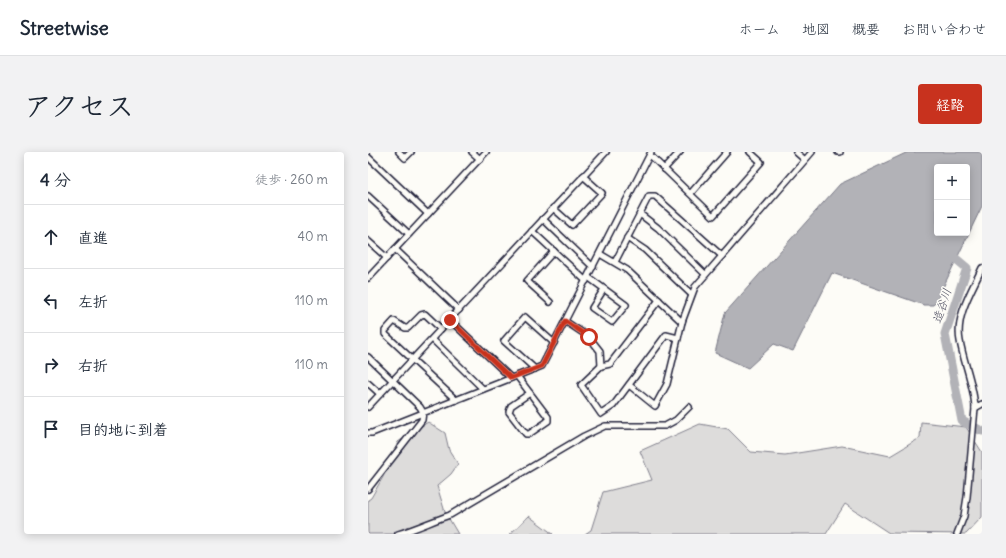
<!DOCTYPE html>
<html lang="ja">
<meta charset="utf-8">
<style>
:root{--surface:#fff;--page:#f2f2f3;--text:#1f2937;--muted:#747a83;--line:#e0e1e3;--accent:#c8321e}
body{margin:0;font-family:Delius,"Klee One",sans-serif;background:var(--page);color:var(--text)}
.controls{position:absolute;right:12px;top:12px;display:grid;overflow:hidden;border-radius:4px;box-shadow:0 2px 10px #0003}
.controls button{width:36px;height:36px;display:grid;place-items:center;padding:0;border:0;border-bottom:1px solid var(--line);background:var(--surface);color:var(--text);font:20px sans-serif}
.stop{position:absolute;width:12px;height:12px;margin:-9px;border:3px solid #c8321e;border-radius:50%;background:#fff}
.stop.end{background:#c8321e;border-color:#fff;box-shadow:0 1px 4px #0008}
.list{margin:0;padding:0;list-style:none}
h2{display:flex;justify-content:space-between;align-items:center;height:52px;margin:0;padding:0 16px;font-size:17px}
h2 small{font-size:13px;font-weight:400;color:var(--muted)}
.list li{display:grid;grid-template-columns:26px 1fr auto;gap:12px;align-items:center;box-sizing:border-box;height:64px;padding:0 16px;border-top:1px solid var(--line)}
.list b{display:block;font-size:15px;white-space:nowrap}
.list em{font-size:13px;font-style:normal;color:var(--muted)}
.icon{flex:none;width:22px;height:22px;fill:none;stroke:currentColor;stroke-width:2;stroke-linecap:round;stroke-linejoin:round}
.map{position:relative;flex:none;width:614px;height:382px;overflow:hidden;border-radius:4px}
header{display:flex;align-items:center;gap:24px;box-sizing:border-box;height:56px;padding:0 20px;background:var(--surface);border-bottom:1px solid var(--line)}
header strong{font-size:19px}
nav{display:flex;gap:22px;margin-inline-start:auto;font-size:14px}
.intro{display:flex;align-items:center;justify-content:space-between;box-sizing:border-box;height:96px;padding:0 24px}
h1{margin:0;font-size:28px}
.button{padding:10px 18px;border-radius:4px;background:var(--accent);color:#fff;font-size:14px;font-weight:700}
main{display:flex;gap:24px;padding:0 24px}
aside{flex:1;background:var(--surface);border-radius:4px;box-shadow:0 2px 10px #0003}
.map>svg:first-child{display:block}
.green{fill:#dddcdb;stroke:#807f8b}
.water{fill:#b2b2b7;stroke:#787885;fill-rule:evenodd}
.lines{fill:none;stroke-linecap:round;stroke-linejoin:round}
.river{stroke:#b2b2b7;stroke-width:9}
.minor-casing{stroke:#22223b;stroke-width:8}
.minor{stroke:#fdfcf7;stroke-width:5}
.route{stroke:#c8321e;stroke-width:5}
.labels{text-anchor:middle;stroke-width:3;stroke-linejoin:round;paint-order:stroke}
.water-label{font-size:12px;font-style:italic;fill:#545466;stroke:#fdfcf7}
</style>
<header>
<strong>Streetwise</strong>
<nav><a>ホーム</a><a>地図</a><a>概要</a><a>お問い合わせ</a></nav>
</header>
<div class="intro"><h1>アクセス</h1><a class="button">経路</a></div>
<main>
<aside>
<h2>4 分<small>徒歩 · 260 m</small></h2>
<ul class="list">
<li><svg class="icon" aria-label="ahead" viewBox="0 0 24 24"><path d="M12 20V5M6 11l6-6 6 6"/></svg><div><b>直進</b></div><em>40 m</em></li>
<li><svg class="icon" aria-label="left" viewBox="0 0 24 24"><path d="M17 20v-9H6M10 6l-5 5 5 5"/></svg><div><b>左折</b></div><em>110 m</em></li>
<li><svg class="icon" aria-label="right" viewBox="0 0 24 24"><path d="M7 20v-9h11M14 6l5 5-5 5"/></svg><div><b>右折</b></div><em>110 m</em></li>
<li><svg class="icon" aria-label="arrive" viewBox="0 0 24 24"><path d="M6 21V4h12l-3 4 3 4H6"/></svg><div><b>目的地に到着</b></div></li>
</ul>
</aside>
<div class="map">
<svg width="614" height="382" viewBox="0 0 614 382">
<rect width="100%" height="100%" fill="#fdfcf7"/>
<filter id="ink" filterUnits="userSpaceOnUse"><feTurbulence type="fractalNoise" baseFrequency=".025" numOctaves="2"/><feDisplacementMap in="SourceGraphic" scale="8" xChannelSelector="R" yChannelSelector="G"/><feConvolveMatrix kernelMatrix="1 2 1 2 8 2 1 2 1" color-interpolation-filters="sRGB"/></filter>
<g filter="url(#ink)">
<g class="green">
<polygon points="60,270 77,281 81,298 90,312 83,322 69,334 77,360 90,382 0,382 0,348 3,346 15,325 30,290"/>
<polygon points="553,270 598,275 614,300 614,365 598,382 521,381 477,352 458,382 217,382 223,378 235,340 284,328 272,299 332,272 360,277 383,300 417,303 474,294 522,304 552,286"/>
<polygon points="161,364 185,382 142,382"/>
</g>
<path class="water" d="M540,0H614V54L568,150L565,153H556L464,121L425,199L406,192L380,216L347,201L357,161L472,32ZM569,15H599V81H569Z"/>
<g class="lines">
<polyline class="river" points="580,100 599,116 577,182 594,269 614,279"/>
<defs>
<g id="minor">
<polyline points="31,0 37,6 43,0"/>
<polyline points="104,0 112,7"/>
<polyline points="428,0 437,8"/>
<polyline points="470,0 472,0"/>
<polyline points="282,3 345,64 393,10 382,0"/>
<polyline points="0,5 60,62"/>
<polyline points="296,17 312,0"/>
<polyline points="323,41 359,0"/>
<polyline points="0,44 41,82"/>
<polyline points="185,56 204,73 234,41 215,24"/>
<polyline points="272,62 290,76 337,122"/>
<polyline points="175,67 225,115"/>
<polyline points="164,79 218,129"/>
<polyline points="259,86 277,98 323,142"/>
<polyline points="0,89 19,106"/>
<polyline points="27,97 91,158"/>
<polyline points="232,102 259,118 314,170"/>
<polyline points="247,110 281,44 287,44 354,104"/>
<polyline points="220,125 258,153 244,170 224,156 236,137"/>
<polyline points="0,126 118,0"/>
<polyline points="291,148 242,212 233,214 213,233 233,262 245,254 298,183 310,186"/>
<polyline points="182,150 159,129 186,99"/>
<polyline points="82,168 143,226"/>
<polyline points="197,169 221,185 232,199 233,214"/>
<polyline points="73,177 57,162 53,163 40,176 37,176 26,169 17,179 17,182 88,248"/>
<polyline points="64,187 115,237"/>
<polyline points="0,205 52,255 55,260 54,268 0,337"/>
<polyline points="167,217 136,189 157,165 186,191"/>
<polyline points="149,224 180,265 180,269 161,282 158,282 141,260 143,254 162,241"/>
<polyline points="0,231 12,242"/>
<polyline points="261,233 287,254 299,232 314,170 327,135 444,0"/>
<polyline points="0,255 238,0"/>
<polyline points="607,256 614,252"/>
<polyline points="0,281 4,281 174,214 283,0"/>
<path d="M30,382C48,377 64,369 82,363L216,284L237,274H297L308,268L321,255"/>
<path d="M589,382L596,364L599,345L607,256C606,233 596,212 592,189C587,164 604,138 614,116"/>
</g>
</defs>
<use href="#minor" class="minor-casing"/>
<use href="#minor" class="minor"/>
</g>
</g>
<g class="lines" filter="url(#ink)">
<polyline class="route" points="82,168 143,226 174,214 197,169 221,185"/>
</g>
<g class="labels">
<g class="water-label">
<text transform="translate(574 154) rotate(-72)" y="4">造谷川</text>
</g>
</g>
</svg>
<div class="controls">
<button>+</button>
<button>−</button>
</div>
<div class="stop" style="left:221px;top:185px"></div>
<div class="stop end" style="left:82px;top:168px"></div>
</div>
</main>
